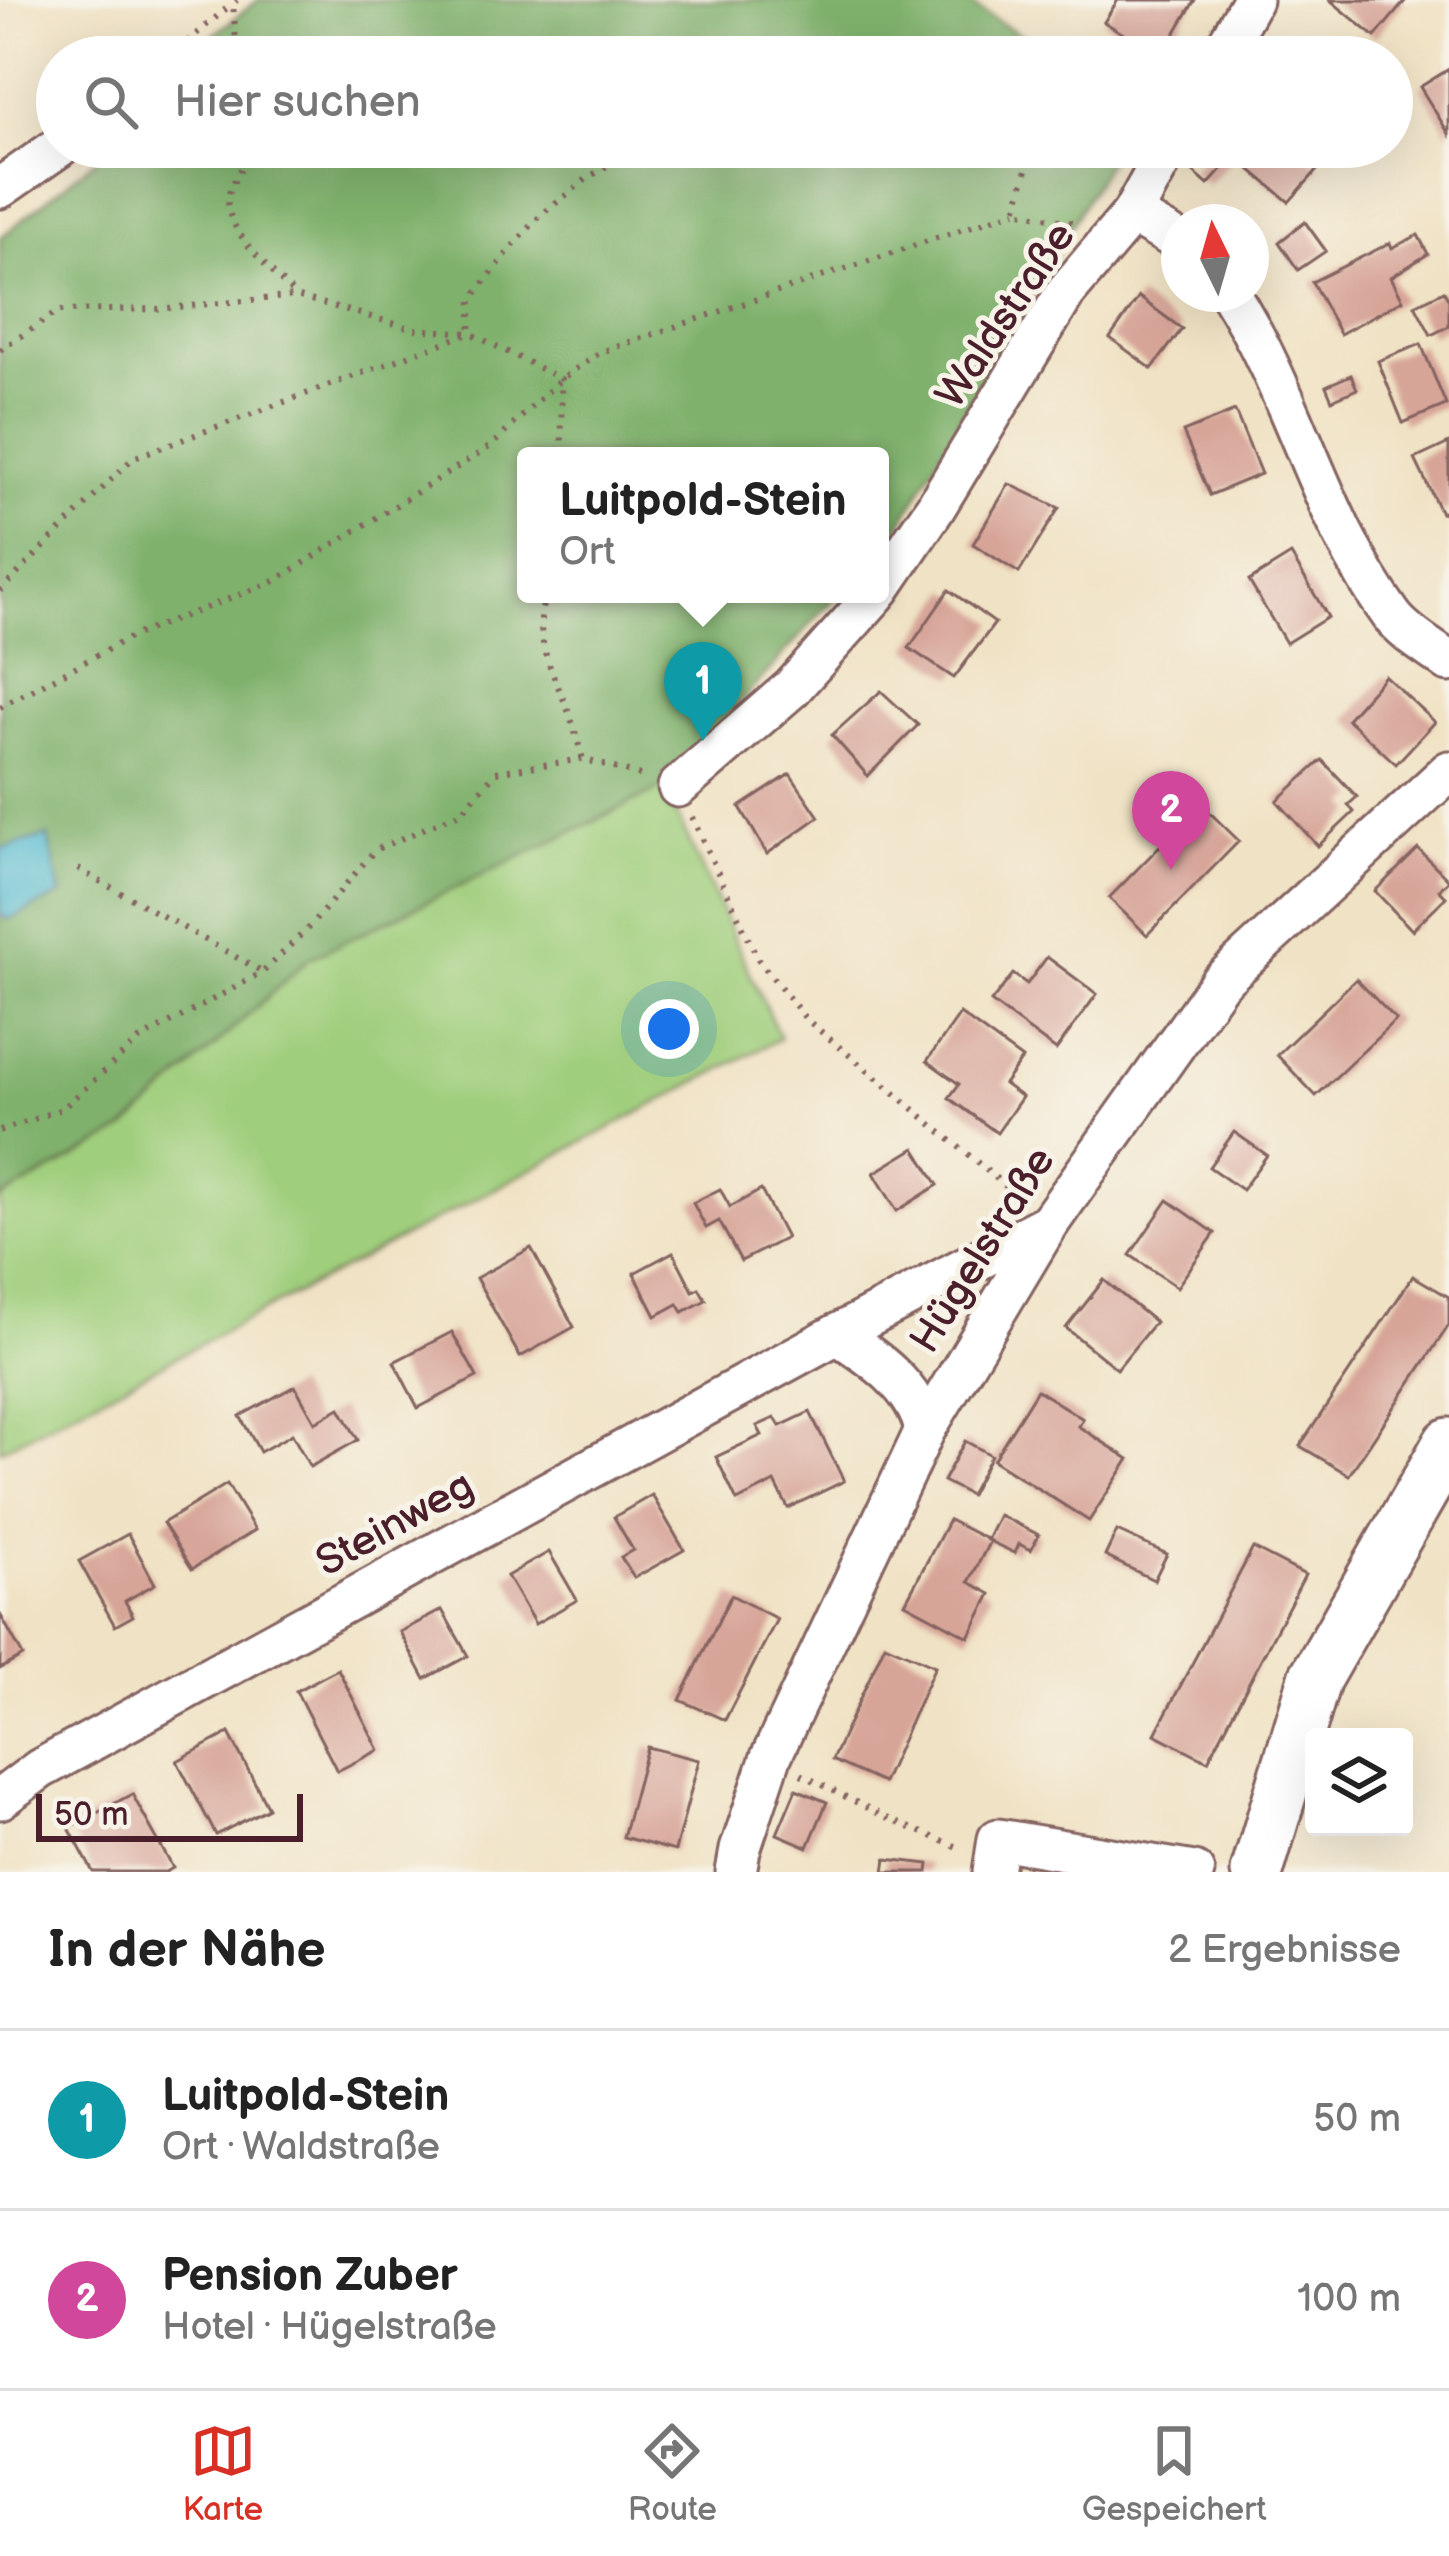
<!DOCTYPE html>
<html lang="de">
<meta charset="utf-8">
<style>
:root{--surface:#fff;--page:#f6f6f6;--text:#222;--muted:#767676;--line:#e0e0e0;--accent:#d93025}
body{margin:0;font-family:"Balsamiq Sans",sans-serif;background:var(--page);color:var(--text)}
.controls{position:absolute;right:36px;bottom:36px;display:grid;overflow:hidden;border-radius:12px;box-shadow:0 12px 48px #0002}
.controls button{width:108px;height:108px;display:grid;place-items:center;padding:0;border:0;border-bottom:3px solid var(--line);background:var(--surface);color:var(--text);font:60px sans-serif}
.compass{position:absolute;left:1161px;top:204px;width:108px;height:108px;border-radius:50%;background:var(--surface);box-shadow:0 12px 48px #0002;rotate:355deg}
.scale{position:absolute;left:36px;bottom:30px;width:267px;box-sizing:border-box;padding-left:12px;border:6px solid #4a1f2b;border-top:0;font-size:33px;line-height:42px;white-space:nowrap;color:#4a1f2b;-webkit-text-stroke:9px #f7f3e8;paint-order:stroke}
.you{position:absolute;left:669px;top:1029px;width:42px;height:42px;margin:-30px;border:9px solid #fff;border-radius:50%;background:#1a73e8;box-shadow:0 0 0 18px #1a73e833}
.badge{display:grid;place-items:center;width:78px;height:78px;border-radius:50%;background:var(--accent);color:#fff;font-size:39px;font-weight:700}
.pin{position:absolute;translate:-50% -99px;filter:drop-shadow(0 3px 6px #0008)}
.pin::after{content:'';position:absolute;top:63px;width:42px;height:36px;background:inherit;clip-path:polygon(0 0,100% 0,50% 100%)}
.popup{position:absolute;left:517px;top:447px;width:372px;height:156px;box-sizing:border-box;display:grid;place-content:center;border-radius:12px;background:var(--surface);filter:drop-shadow(0 3px 9px #0005);font-size:39px;white-space:nowrap;color:var(--muted)}
.popup b{font-size:45px;color:var(--text)}
.popup::after{content:'';position:absolute;left:50%;top:100%;margin-left:-24px;border:24px solid transparent;border-top-color:var(--surface)}
.list{margin:0;padding:0;list-style:none}
h2{display:flex;justify-content:space-between;align-items:center;height:156px;margin:0;padding:0 48px;font-size:51px}
h2 small{font-size:39px;font-weight:400;color:var(--muted)}
.list li{display:grid;grid-template-columns:78px 1fr auto;gap:36px;align-items:center;box-sizing:border-box;height:180px;padding:0 48px;border-top:3px solid var(--line)}
.list b{display:block;font-size:45px;white-space:nowrap}
.list p{margin:0;font-size:39px;white-space:nowrap;color:var(--muted)}
.list em{font-size:39px;font-style:normal;color:var(--muted)}
.icon{flex:none;width:66px;height:66px;fill:none;stroke:currentColor;stroke-width:2;stroke-linecap:round;stroke-linejoin:round}
.map{position:relative;flex:none;width:1449px;height:1872px;overflow:hidden}
.search{position:absolute;background:var(--surface);box-shadow:0 12px 48px #0002;left:36px;right:36px;top:36px;height:132px;display:flex;align-items:center;gap:30px;box-sizing:border-box;padding:0 42px;border-radius:66px;color:var(--muted);font-size:45px}
.sheet{height:516px;background:var(--surface)}
nav{display:flex;justify-content:space-around;align-items:center;box-sizing:border-box;height:168px;border-top:3px solid var(--line);background:var(--surface);font-size:33px;color:var(--muted)}
nav a{display:grid;justify-items:center;gap:6px}
nav .on{color:var(--accent)}
.map>svg:first-child{display:block}
.green{fill:#9fce7c;stroke:#747654;stroke-width:3}
.forest{fill:#7fb16c;stroke:#64684c;stroke-width:3}
.water{fill:#54bbd1;stroke:#4f6d7e;stroke-width:3}
.building{fill:#d7a498}
.lines{fill:none;stroke-linecap:round;stroke-linejoin:round}
.minor-casing{stroke:#846361;stroke-width:45}
.major-casing{stroke:#846361;stroke-width:57}
.path{stroke:#846361;stroke-width:6;stroke-dasharray:3 9;stroke-linecap:butt}
.minor{stroke:#fff;stroke-width:39}
.major{stroke:#fff;stroke-width:51}
.labels{text-anchor:middle;stroke-width:10;stroke-linejoin:round;paint-order:stroke}
.street-label{font-size:42px;fill:#4a1f2b;stroke:#f7f3e8}
</style>
<div class="map">
<svg width="1449" height="1872" viewBox="0 0 1449 1872">
<rect width="100%" height="100%" fill="#f7f3e8"/>
<filter id="ink" filterUnits="userSpaceOnUse"><feTurbulence type="fractalNoise" baseFrequency=".00833" numOctaves="2"/><feDisplacementMap in="SourceGraphic" scale="24" xChannelSelector="R" yChannelSelector="G"/><feConvolveMatrix kernelMatrix="1 2 1 2 8 2 1 2 1" color-interpolation-filters="sRGB"/></filter>
<filter id="wash" filterUnits="userSpaceOnUse"><feTurbulence type="fractalNoise" baseFrequency=".004" numOctaves="4" result="noise"/><feDisplacementMap in="SourceGraphic" scale="48" xChannelSelector="R" yChannelSelector="G"/><feGaussianBlur stdDeviation="2.7" result="paint"/><feColorMatrix in="noise" values="0 0 0 0 0 0 0 0 0 0 0 0 0 0 0 0 0 1.4 0 .05"/><feComposite in="paint" operator="in"/></filter>
<g filter="url(#wash)">
<rect width="100%" height="100%" fill="#f0e2c4"/>
<polygon class="green" points="664,787 780,1038 0,1450 0,1199 124,1130 308,959"/>
<g class="forest">
<polygon points="258,0 963,0 1057,57 186,57"/>
<polygon points="111,147 1116,147 902,522 880,547 880,456 526,456 526,594 838,594 664,787 308,959 124,1130 0,1199 0,238"/>
</g>
<polygon class="water" points="48,836 61,895 10,919 0,916 0,849"/>
<g id="blocks">
<g class="building">
<polygon points="1118,0 1195,0 1161,57 1104,22"/>
<polygon points="1330,0 1406,0 1375,37"/>
<polygon points="1449,69 1449,134 1420,87"/>
<polygon points="1215,147 1225,147 1234,156 1208,185 1192,171"/>
<polygon points="1258,147 1297,147 1320,167 1289,202 1244,164"/>
<polygon points="1305,222 1326,251 1298,270 1279,242"/>
<polygon points="1418,235 1428,254 1391,277 1403,300 1340,334 1312,282 1390,243 1392,248"/>
<polygon points="1444,291 1449,300 1449,326 1431,335 1415,305"/>
<polygon points="1139,297 1182,329 1152,369 1110,338"/>
<polygon points="1421,344 1446,405 1403,423 1378,361"/>
<polygon points="1351,375 1357,389 1332,400 1326,386"/>
<polygon points="1235,411 1261,474 1210,495 1183,432"/>
<polygon points="1449,443 1449,510 1441,513 1415,459"/>
<polygon points="1009,484 1059,508 1019,573 973,544"/>
<polygon points="1291,555 1328,617 1286,643 1249,581"/>
<polygon points="949,590 995,623 954,678 909,648"/>
<polygon points="1385,676 1435,722 1396,764 1347,719"/>
<polygon points="881,691 918,725 868,776 832,735"/>
<polygon points="1322,760 1357,797 1348,805 1354,812 1318,846 1277,801"/>
<polygon points="790,774 819,817 767,854 740,807"/>
<polygon points="1201,804 1239,841 1147,935 1109,898"/>
<polygon points="1418,849 1449,880 1439,890 1446,897 1412,930 1375,891"/>
<polygon points="1047,957 1097,994 1056,1050 991,1002 1013,974 1027,984"/>
<polygon points="1356,979 1396,1020 1316,1096 1277,1055"/>
<polygon points="960,1014 1022,1059 1004,1084 1022,1097 997,1133 949,1098 959,1084 927,1061"/>
<polygon points="1234,1132 1267,1155 1242,1190 1209,1167"/>
<polygon points="915,1148 938,1185 897,1211 874,1173"/>
<polygon points="720,1189 730,1207 761,1190 786,1238 741,1261 719,1221 706,1228 693,1203"/>
<polygon points="1168,1200 1215,1233 1177,1287 1130,1255"/>
<polygon points="531,1248 574,1327 520,1357 476,1278"/>
<polygon points="673,1252 693,1291 699,1288 706,1300 683,1312 678,1304 656,1316 634,1273"/>
<polygon points="1413,1276 1449,1297 1449,1325 1349,1475 1300,1446"/>
<polygon points="1104,1280 1155,1322 1117,1369 1066,1328"/>
<polygon points="452,1332 477,1377 418,1408 394,1362"/>
<polygon points="295,1386 315,1422 340,1408 358,1440 310,1467 292,1434 260,1452 240,1416"/>
<polygon points="1037,1390 1083,1419 1078,1426 1129,1459 1089,1521 993,1460"/>
<polygon points="810,1412 844,1481 788,1508 775,1482 737,1501 716,1457 762,1435 757,1426 775,1418 780,1426"/>
<polygon points="965,1441 991,1455 970,1495 943,1481"/>
<polygon points="227,1484 255,1530 192,1569 163,1523"/>
<polygon points="652,1495 684,1550 634,1578 621,1557 633,1550 614,1517"/>
<polygon points="999,1515 1039,1535 1031,1550 1019,1544 1015,1553 987,1540"/>
<polygon points="949,1520 990,1541 969,1582 991,1594 969,1637 905,1603"/>
<polygon points="1117,1531 1167,1554 1154,1580 1105,1556"/>
<polygon points="128,1534 155,1584 125,1601 133,1616 115,1626 79,1561"/>
<polygon points="1253,1548 1305,1575 1208,1761 1155,1734"/>
<polygon points="549,1552 577,1600 535,1624 507,1576"/>
<polygon points="731,1595 777,1619 725,1720 680,1700"/>
<polygon points="442,1610 468,1656 425,1679 400,1632"/>
<polygon points="0,1614 23,1656 0,1669"/>
<polygon points="885,1644 935,1666 883,1783 832,1760"/>
<polygon points="338,1669 379,1750 337,1771 296,1691"/>
<polygon points="229,1733 268,1808 216,1835 177,1761"/>
<polygon points="647,1747 699,1760 675,1851 623,1837"/>
<polygon points="796,1789 827,1802 808,1847 777,1834"/>
<polygon points="132,1794 173,1868 166,1872 93,1872 69,1828"/>
<polygon points="886,1859 929,1864 928,1872 884,1872"/>
</g>
</g>
</g>
<g filter="url(#ink)">
<use href="#blocks" fill-opacity="0" stroke="#846361" stroke-width="3"/>
<g class="lines">
<defs>
<g id="minor">
<polyline points="1220,57 1252,0"/>
<polyline points="0,188 59,147"/>
<polyline points="1132,214 1179,241"/>
<path d="M1230,294C1295,396 1320,518 1392,616C1405,634 1431,648 1449,662"/>
<polyline points="880,589 935,508 1066,292 1132,214 1169,147"/>
<polyline points="678,787 792,688 876,594"/>
<path d="M837,1334C874,1358 915,1386 925,1430"/>
<polyline points="0,1799 40,1769 837,1334 1049,1223"/>
<polyline points="736,1872 740,1850 771,1757 925,1430 1049,1223 1220,982 1449,771"/>
<polyline points="993,1872 998,1839 1194,1872"/>
</g>
<polyline id="major" points="1257,1872 1315,1678 1449,1444"/>
</defs>
<use href="#minor" class="minor-casing"/>
<use href="#major" class="major-casing"/>
<g class="path">
<polyline points="169,57 233,3"/>
<polyline points="226,57 236,42 233,3 237,0"/>
<path d="M250,147C246,166 229,182 228,201C226,232 276,275 296,296"/>
<polyline points="1033,147 1016,211 1078,224"/>
<polyline points="0,350 59,311 157,309 296,296 414,329 470,333 472,299 511,248 541,215 589,177 639,147"/>
<polyline points="0,591 133,458 470,333 561,379 562,456"/>
<path d="M546,594C532,634 550,667 565,703C573,721 577,740 583,759"/>
<polyline points="0,707 135,635 275,581 491,446 561,379 601,352 1016,211"/>
<polyline points="692,817 758,959 806,1019 1021,1199"/>
<polyline points="78,869 263,972"/>
<polyline points="0,1131 62,1109 139,1040 263,972 313,923 375,850 462,812 496,772 583,759 645,777"/>
<polyline points="801,1774 891,1820 963,1849"/>
</g>
<use href="#minor" class="minor"/>
<use href="#major" class="major"/>
</g>
</g>
<g class="labels">
<g class="street-label">
<text transform="translate(1004 314) rotate(-56)" y="15">Waldstraße</text>
<text transform="translate(981 1249) rotate(-58)" y="15">Hügelstraße</text>
<text transform="translate(394 1522) rotate(-29)" y="15">Steinweg</text>
</g>
</g>
</svg>
<div class="controls">
<button><svg class="icon" aria-label="layers" viewBox="0 0 24 24"><path d="M12 4l9 5-9 5-9-5zM3 14l9 5 9-5"/></svg></button>
</div>
<svg class="compass" viewBox="-18 -18 36 36"><path d="M0-13l5 13h-10z" fill="#e53935"/><path d="M0 13l5-13h-10z" fill="#767676"/></svg>
<div class="scale">50 m</div>
<div class="you"></div>
<div class="pin badge" style="left:703px;top:741px;background:#0f9aa8">1</div>
<div class="popup"><b>Luitpold-Stein</b>Ort</div>
<div class="pin badge" style="left:1171px;top:870px;background:#d1479c">2</div>
<div class="search"><svg class="icon" aria-label="search" viewBox="0 0 24 24"><circle cx="10" cy="10" r="6"/><path d="M15 15l6 6"/></svg>Hier suchen</div>
</div>
<section class="sheet">
<h2>In der Nähe<small>2 Ergebnisse</small></h2>
<ul class="list">
<li><span class="badge" style="background:#0f9aa8">1</span><div><b>Luitpold-Stein</b><p>Ort · Waldstraße</p></div><em>50 m</em></li>
<li><span class="badge" style="background:#d1479c">2</span><div><b>Pension Zuber</b><p>Hotel · Hügelstraße</p></div><em>100 m</em></li>
</ul>
</section>
<nav>
<a class="on"><svg class="icon" aria-label="map" viewBox="0 0 24 24"><path d="M3 6l6-2 6 2 6-2v14l-6 2-6-2-6 2zM9 4v14M15 6v14"/></svg>Karte</a>
<a><svg class="icon" aria-label="directions" viewBox="0 0 24 24"><path d="M12 3l9 9-9 9-9-9zM9 14v-3h6M13 9l2 2-2 2"/></svg>Route</a>
<a><svg class="icon" aria-label="saved" viewBox="0 0 24 24"><path d="M7 4h10v16l-5-4-5 4z"/></svg>Gespeichert</a>
</nav>
